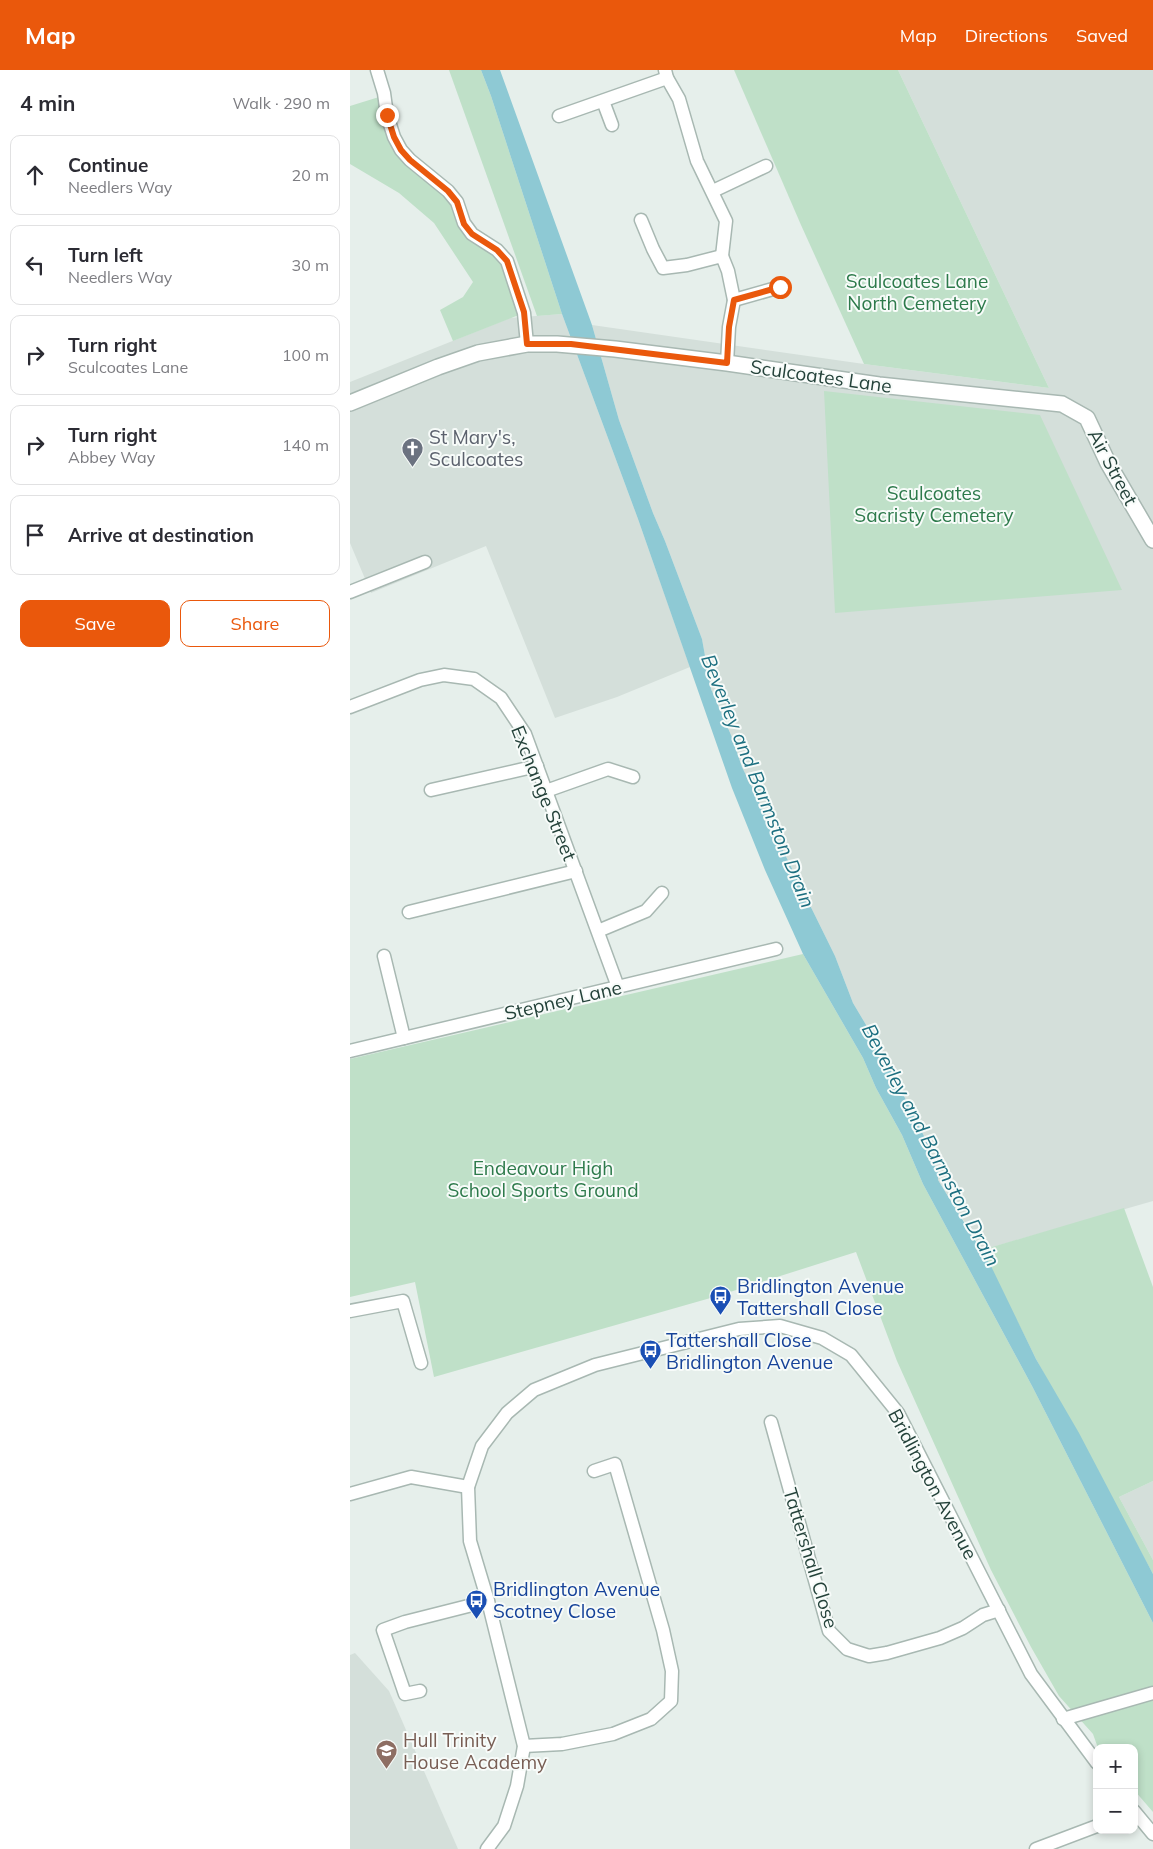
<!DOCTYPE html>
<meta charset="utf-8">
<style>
:root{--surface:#fff;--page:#f7f7f7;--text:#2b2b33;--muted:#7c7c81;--line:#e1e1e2;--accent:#ea580c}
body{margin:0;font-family:Mulish,sans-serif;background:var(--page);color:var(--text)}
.controls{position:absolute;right:15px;bottom:15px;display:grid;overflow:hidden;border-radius:10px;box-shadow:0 2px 8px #0003}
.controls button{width:45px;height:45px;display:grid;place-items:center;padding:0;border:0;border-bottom:1px solid var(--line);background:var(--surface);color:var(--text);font:25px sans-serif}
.stop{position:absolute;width:15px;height:15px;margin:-11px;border:4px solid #ea580c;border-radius:50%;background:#fff}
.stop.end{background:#ea580c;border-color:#fff;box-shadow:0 1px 5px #0008}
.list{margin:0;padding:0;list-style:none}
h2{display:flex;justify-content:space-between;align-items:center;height:65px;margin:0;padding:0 20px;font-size:21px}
h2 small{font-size:16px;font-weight:400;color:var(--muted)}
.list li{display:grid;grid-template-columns:32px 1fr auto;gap:15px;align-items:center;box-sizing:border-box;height:80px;margin:0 10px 10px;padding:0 10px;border:1px solid var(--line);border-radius:10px}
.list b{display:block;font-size:19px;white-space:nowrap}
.list p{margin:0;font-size:16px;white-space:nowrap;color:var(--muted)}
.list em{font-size:16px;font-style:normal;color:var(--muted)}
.actions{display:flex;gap:10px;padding:15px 20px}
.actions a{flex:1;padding:11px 0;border:1px solid var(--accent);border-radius:10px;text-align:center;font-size:18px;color:var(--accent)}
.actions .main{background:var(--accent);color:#fff}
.icon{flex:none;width:28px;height:28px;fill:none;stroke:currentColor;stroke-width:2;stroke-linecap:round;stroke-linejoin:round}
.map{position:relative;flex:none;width:803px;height:1779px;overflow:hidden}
header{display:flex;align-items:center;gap:30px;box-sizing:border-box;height:70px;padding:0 25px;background:var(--accent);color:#fff}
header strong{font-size:24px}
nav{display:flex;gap:28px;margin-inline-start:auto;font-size:18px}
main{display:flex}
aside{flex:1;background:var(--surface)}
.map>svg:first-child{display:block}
.built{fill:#d4dfda}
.green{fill:#bfe0c8}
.water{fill:#8ec9d4}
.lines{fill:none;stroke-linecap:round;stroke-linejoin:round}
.minor-casing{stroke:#a8b8b2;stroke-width:15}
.tertiary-casing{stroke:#a8b8b2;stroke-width:18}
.minor{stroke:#fff;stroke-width:12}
.tertiary{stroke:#fff;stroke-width:15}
.route{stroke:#ea580c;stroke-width:6}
.labels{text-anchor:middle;stroke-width:4;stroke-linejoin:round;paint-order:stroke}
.park-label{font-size:19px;fill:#2d7a4b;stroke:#f7fbf9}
.street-label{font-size:19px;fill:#24423a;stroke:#f7fbf9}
.worship-label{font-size:19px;fill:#5b616d;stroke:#f7fbf9;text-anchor:start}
.transit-label{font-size:19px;fill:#164399;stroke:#f7fbf9;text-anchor:start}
.education-label{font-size:19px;fill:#785e54;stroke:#f7fbf9;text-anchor:start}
.water-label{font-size:20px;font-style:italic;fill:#1c6f80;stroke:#f7fbf9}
</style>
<header>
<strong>Map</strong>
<nav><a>Map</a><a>Directions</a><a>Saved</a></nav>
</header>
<main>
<aside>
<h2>4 min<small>Walk · 290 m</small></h2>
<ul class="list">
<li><svg class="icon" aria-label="ahead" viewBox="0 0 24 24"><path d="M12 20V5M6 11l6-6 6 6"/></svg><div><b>Continue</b><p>Needlers Way</p></div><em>20 m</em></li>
<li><svg class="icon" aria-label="left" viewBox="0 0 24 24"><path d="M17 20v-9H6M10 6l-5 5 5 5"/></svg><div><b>Turn left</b><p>Needlers Way</p></div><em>30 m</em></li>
<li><svg class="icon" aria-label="right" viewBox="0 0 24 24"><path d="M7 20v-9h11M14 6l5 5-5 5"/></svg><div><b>Turn right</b><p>Sculcoates Lane</p></div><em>100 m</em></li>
<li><svg class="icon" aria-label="right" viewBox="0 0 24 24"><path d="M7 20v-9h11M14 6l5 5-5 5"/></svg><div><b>Turn right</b><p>Abbey Way</p></div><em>140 m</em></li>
<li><svg class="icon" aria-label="arrive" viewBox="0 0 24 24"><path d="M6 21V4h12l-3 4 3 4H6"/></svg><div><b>Arrive at destination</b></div></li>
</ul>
<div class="actions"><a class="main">Save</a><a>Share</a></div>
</aside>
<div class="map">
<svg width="803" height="1779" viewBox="0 0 803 1779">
<rect width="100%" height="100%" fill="#e6efeb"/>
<g class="built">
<polygon points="548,0 803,0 803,1131 632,1180 588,1110 588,1099 582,1093 581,1080 531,980 503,933 485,886 392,697 381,665 361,619 352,569 315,471 303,443 269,350 242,255 514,294 699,318"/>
<polygon points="212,244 288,449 340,597 267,627 205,648 136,476 21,523 0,473 0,312 160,248"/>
<polygon points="803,1411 803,1490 769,1427"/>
<polygon points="5,1583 39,1621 108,1779 0,1779 0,1585"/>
</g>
<g class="green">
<polygon points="99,0 131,0 141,26 212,244 187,246"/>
<polygon points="384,0 548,0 699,318 514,294 451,155"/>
<polygon points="29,27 47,82 86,111 111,144 143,178 167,220 174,243 103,271 90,240 113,227 123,212 84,153 49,123 0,94 0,36"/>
<polygon points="474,321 690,345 772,520 485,543"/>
<polygon points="453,884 513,988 526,1018 552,1065 573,1114 682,1316 803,1553 803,1742 784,1720 784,1678 748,1678 743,1664 709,1626 681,1577 641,1500 547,1291 506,1182 364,1227 84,1307 65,1212 0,1227 0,989"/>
<polygon points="774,1138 803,1217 803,1411 769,1427 803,1490 803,1504 686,1289 632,1180"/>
</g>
<polygon class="water" points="131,0 150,0 242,255 269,350 303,443 315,471 352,569 361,619 381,665 392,697 485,886 503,933 531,980 581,1080 582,1093 588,1099 588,1110 641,1196 686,1289 729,1363 803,1504 803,1553 682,1316 573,1114 552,1065 526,1018 513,988 453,884 415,800 382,718 288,449 212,244 141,26"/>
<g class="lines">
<defs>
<g id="minor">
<polyline points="27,0 34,23 37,45 44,67 51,80 60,90 98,121 107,132 114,153 122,164 147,180 157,191 174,243 177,274"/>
<polyline points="315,0 317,8 329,29 347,91 376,151 372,186"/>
<polyline points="253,31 262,55"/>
<polyline points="209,46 317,8"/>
<polyline points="363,121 416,96"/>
<polyline points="291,150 303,179 313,198 337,195 372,186 378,201 384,230 379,257 377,293"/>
<polyline points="384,230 430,217"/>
<polyline points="0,522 75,492"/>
<polyline points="0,637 70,610 94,605 124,609 151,628 175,664 268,917"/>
<polyline points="81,720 187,696"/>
<polyline points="196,721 258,699 283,707"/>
<polyline points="59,842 226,801"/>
<polyline points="248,861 296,841 312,823"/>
<polyline points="34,886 54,968"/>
<polyline points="0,981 426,879"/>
<polyline points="0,1241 53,1231 71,1293"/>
<polyline points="421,1352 479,1561 497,1579 519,1586 537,1583 590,1568 613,1558 633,1545 649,1540"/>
<polyline points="0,1424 61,1407 118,1417"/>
<polyline points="70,1621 55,1624 33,1560 55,1552 138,1531"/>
<polyline points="713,1649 803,1623"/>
<polyline points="174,1676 212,1674 263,1664 301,1649 321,1631 322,1601 313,1560 265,1394 244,1401"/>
<polyline points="784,1741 803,1764"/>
<polyline points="137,1779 154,1756 167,1716 174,1676 138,1531 120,1471 118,1417 132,1376 157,1343 184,1320 245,1295 389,1259 430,1256 472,1268 501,1285 548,1343 681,1604 747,1693"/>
<polyline points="686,1779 747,1756"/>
</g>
<polyline id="tertiary" points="0,333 88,297 128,283 177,274 207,274 265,279 377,293 529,315 712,334 737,348 758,393 803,470"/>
</defs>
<use href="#minor" class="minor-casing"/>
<use href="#tertiary" class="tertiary-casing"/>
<use href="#minor" class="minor"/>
<use href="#tertiary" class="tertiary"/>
</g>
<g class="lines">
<polyline class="route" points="37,45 44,67 51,80 60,90 98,121 107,132 114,154 122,164 147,180 157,191 174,242 177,274 221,274 377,293 379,257 384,230 430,217"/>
</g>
<defs>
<symbol id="church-pin" viewBox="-11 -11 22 30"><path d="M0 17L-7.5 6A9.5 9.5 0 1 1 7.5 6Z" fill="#6b7280" stroke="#f7fbf9"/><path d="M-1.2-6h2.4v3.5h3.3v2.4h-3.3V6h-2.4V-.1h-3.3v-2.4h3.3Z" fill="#fff"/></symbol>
<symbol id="bus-pin" viewBox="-11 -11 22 30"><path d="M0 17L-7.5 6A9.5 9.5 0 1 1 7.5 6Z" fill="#1a4fb4" stroke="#f7fbf9"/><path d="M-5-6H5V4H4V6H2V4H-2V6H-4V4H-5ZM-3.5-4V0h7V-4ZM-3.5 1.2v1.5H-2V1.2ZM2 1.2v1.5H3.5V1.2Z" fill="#fff"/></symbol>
<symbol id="school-pin" viewBox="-11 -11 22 30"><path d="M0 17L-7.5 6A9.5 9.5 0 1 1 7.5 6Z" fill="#8d6e63" stroke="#f7fbf9"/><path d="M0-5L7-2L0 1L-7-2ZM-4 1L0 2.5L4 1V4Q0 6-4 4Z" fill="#fff"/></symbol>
</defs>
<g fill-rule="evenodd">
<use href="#church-pin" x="50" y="366" width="25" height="34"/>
<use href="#bus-pin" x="358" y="1214" width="25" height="34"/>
<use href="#bus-pin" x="288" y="1268" width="25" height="34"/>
<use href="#bus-pin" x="114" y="1518" width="25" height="34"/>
<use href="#school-pin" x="24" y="1668" width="25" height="34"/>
</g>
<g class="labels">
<g class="park-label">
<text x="567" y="218">Sculcoates Lane<tspan x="567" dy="22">North Cemetery</tspan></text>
<text x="584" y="430">Sculcoates<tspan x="584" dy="22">Sacristy Cemetery</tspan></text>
<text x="193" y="1105">Endeavour High<tspan x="193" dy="22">School Sports Ground</tspan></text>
</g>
<g class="street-label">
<text transform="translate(471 306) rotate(8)" y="7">Sculcoates Lane</text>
<text transform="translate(763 397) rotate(62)" y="7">Air Street</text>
<text transform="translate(194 723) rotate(68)" y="7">Exchange Street</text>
<text transform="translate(213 930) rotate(-13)" y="7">Stepney Lane</text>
<text transform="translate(583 1414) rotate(62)" y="7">Bridlington Avenue</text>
<text transform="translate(461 1488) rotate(73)" y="7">Tattershall Close</text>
</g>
<g class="worship-label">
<text x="79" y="374">St Mary's,<tspan x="79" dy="22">Sculcoates</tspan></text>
</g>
<g class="transit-label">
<text x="387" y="1223">Bridlington Avenue<tspan x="387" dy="22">Tattershall Close</tspan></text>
<text x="316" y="1277">Tattershall Close<tspan x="316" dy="22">Bridlington Avenue</tspan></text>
<text x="143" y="1526">Bridlington Avenue<tspan x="143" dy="22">Scotney Close</tspan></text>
</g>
<g class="education-label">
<text x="53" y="1677">Hull Trinity<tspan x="53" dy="22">House Academy</tspan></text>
</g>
<g class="water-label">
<text transform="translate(408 711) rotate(68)" y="7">Beverley and Barmston Drain</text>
<text transform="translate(581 1075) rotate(62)" y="7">Beverley and Barmston Drain</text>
</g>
</g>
</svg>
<div class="controls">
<button>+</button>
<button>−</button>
</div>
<div class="stop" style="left:430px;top:217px"></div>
<div class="stop end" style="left:37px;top:45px"></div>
</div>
</main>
